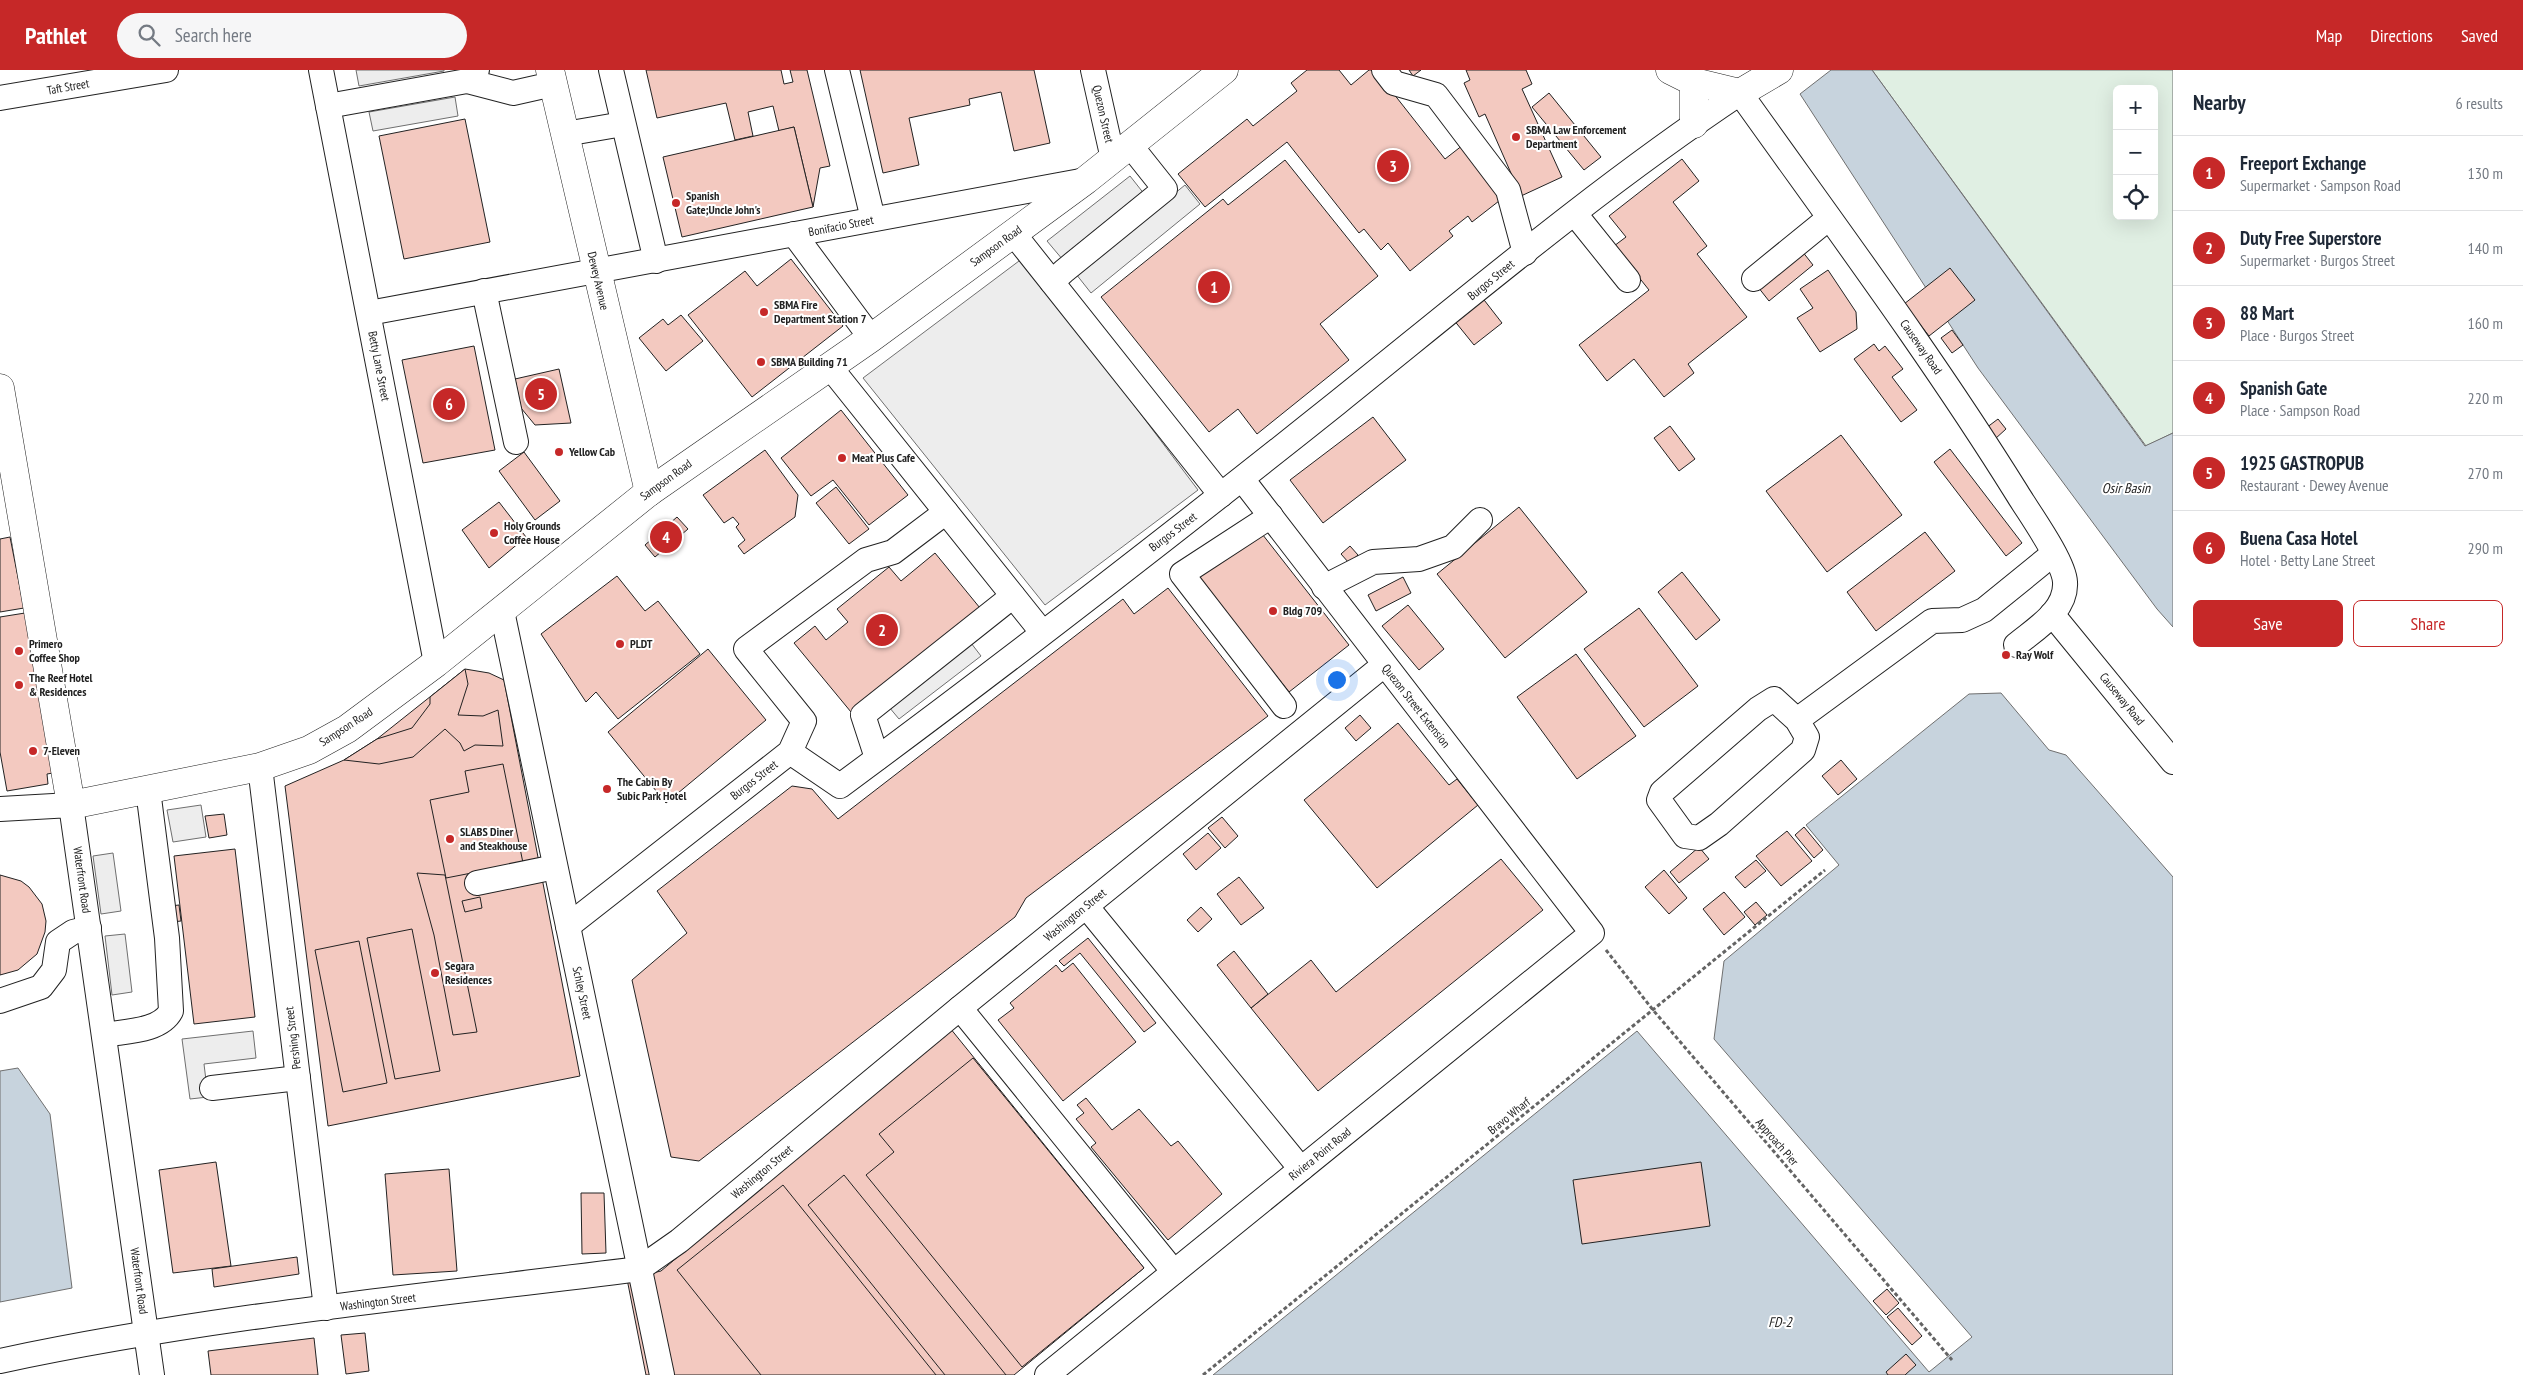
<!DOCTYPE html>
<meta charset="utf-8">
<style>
:root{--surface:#fff;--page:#f6f6f7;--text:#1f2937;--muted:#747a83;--line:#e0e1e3;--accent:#c62828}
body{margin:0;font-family:"PT Sans Narrow",sans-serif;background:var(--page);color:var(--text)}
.controls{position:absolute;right:15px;top:15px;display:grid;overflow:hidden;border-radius:8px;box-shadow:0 5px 20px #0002}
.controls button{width:45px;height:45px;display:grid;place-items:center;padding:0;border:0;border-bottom:1px solid var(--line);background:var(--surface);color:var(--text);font:25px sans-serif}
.you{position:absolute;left:1336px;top:609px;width:18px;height:18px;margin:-12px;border:4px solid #fff;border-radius:50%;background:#1a73e8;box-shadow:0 0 0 8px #1a73e833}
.badge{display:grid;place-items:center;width:32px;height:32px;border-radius:50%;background:var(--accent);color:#fff;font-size:16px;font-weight:700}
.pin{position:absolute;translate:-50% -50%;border:2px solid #fff;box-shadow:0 1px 5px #0006}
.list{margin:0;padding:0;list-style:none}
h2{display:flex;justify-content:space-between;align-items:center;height:65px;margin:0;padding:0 20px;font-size:21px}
h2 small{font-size:16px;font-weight:400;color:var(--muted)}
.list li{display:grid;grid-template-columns:32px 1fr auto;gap:15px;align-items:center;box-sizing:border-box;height:75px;padding:0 20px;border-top:1px solid var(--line)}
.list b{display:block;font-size:19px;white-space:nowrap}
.list p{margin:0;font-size:16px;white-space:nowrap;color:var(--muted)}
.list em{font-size:16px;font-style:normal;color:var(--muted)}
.actions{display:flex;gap:10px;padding:15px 20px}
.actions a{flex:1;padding:11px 0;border:1px solid var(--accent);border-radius:8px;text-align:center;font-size:18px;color:var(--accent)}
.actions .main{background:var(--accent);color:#fff}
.icon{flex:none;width:28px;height:28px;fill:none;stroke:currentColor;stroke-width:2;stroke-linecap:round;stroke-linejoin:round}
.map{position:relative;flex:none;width:2173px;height:1305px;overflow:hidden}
header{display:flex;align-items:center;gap:30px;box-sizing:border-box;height:70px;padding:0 25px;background:var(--accent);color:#fff}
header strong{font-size:24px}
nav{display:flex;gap:28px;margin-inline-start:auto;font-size:18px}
.search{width:350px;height:45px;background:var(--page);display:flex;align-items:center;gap:12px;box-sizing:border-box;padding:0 18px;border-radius:28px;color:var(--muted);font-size:19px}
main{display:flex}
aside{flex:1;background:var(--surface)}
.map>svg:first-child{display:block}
.green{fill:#e0efe3;stroke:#6f6f6f;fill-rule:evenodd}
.parking{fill:#ededed;stroke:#6f6f6f}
.water{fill:#c7d3dd;stroke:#6f6f6f}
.building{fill:#f3c9c0;stroke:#222}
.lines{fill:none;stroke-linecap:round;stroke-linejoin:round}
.minor-casing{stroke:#222;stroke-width:26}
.major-casing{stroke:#222;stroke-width:29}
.path{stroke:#646464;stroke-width:3;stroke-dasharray:4 2.5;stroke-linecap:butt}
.minor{stroke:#fff;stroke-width:24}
.major{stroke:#fff;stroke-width:28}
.poi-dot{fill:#c62828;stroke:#fff;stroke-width:2}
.labels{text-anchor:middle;stroke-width:4;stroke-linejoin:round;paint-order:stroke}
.street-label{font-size:12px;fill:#222;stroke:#fff}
.poi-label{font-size:12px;font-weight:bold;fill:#222;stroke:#fff;text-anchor:start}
.water-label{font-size:14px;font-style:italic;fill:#222;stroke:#fff}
</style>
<header>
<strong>Pathlet</strong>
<div class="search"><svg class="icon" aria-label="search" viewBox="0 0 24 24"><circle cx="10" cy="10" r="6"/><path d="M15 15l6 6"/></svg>Search here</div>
<nav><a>Map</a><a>Directions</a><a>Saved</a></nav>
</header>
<main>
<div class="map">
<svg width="2173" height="1305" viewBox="0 0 2173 1305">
<rect width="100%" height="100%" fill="#fff"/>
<path class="green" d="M1872,0H2173V363L2146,376ZM2117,19H2154V146H2117Z"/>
<g class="parking">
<polygon points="356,0 444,0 444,1 359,16"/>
<polygon points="455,27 458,46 373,61 369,42"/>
<polygon points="1130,106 1145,125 1063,190 1047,171"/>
<polygon points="1185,115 1200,134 1091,223 1076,204"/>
<polygon points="1019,191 1027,193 1198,420 1045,535 863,308"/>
<polygon points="971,573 981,586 899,649 889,637"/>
<polygon points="201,735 206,767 173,772 167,740"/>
<polygon points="113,783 121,841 101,844 93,786"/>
<polygon points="125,864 132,922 112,925 105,866"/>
<polygon points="253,961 256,988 204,994 208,1027 190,1029 182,969"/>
</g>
<g class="water">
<polygon points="1831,0 1872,0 2145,376 2173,363 2173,557 2157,539 1978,298 1800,24"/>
<polygon points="2001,623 2049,680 2066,685 2173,807 2173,1305 1213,1305 1637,961 1929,1302 1972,1267 1714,969 1724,891 1839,795 1806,755 1969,624"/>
<polygon points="18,998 50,1044 72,1218 0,1232 0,1001"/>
</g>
<g class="building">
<polygon points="646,0 781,0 784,14 793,12 790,0 807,0 830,96 820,98 813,137 794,57 779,61 773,36 748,42 753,66 735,70 726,33 657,48"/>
<polygon points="860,0 1034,0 1050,73 1014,81 1001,22 969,29 970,35 909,48 919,95 883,103"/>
<polygon points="1307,0 1339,0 1351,15 1369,0 1375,0 1445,89 1463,75 1500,121 1499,131 1472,152 1468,146 1449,161 1453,166 1410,201 1388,173 1381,180 1364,159 1359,163 1287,72 1205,137 1178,104 1247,49 1253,56 1297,21 1291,13"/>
<polygon points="1409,0 1421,0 1413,6"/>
<polygon points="1466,0 1526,0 1532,14 1522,19 1562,107 1521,126 1485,44 1479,47 1464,13 1470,10"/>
<polygon points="1549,23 1601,87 1584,100 1532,37"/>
<polygon points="465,49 490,172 404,189 379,66"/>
<polygon points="794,57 813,137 682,167 663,87"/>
<polygon points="1682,89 1699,111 1673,132 1707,176 1697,184 1747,247 1688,294 1694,303 1664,327 1634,289 1607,311 1579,275 1649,220 1614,176 1626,167 1609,146"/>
<polygon points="1285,90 1378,206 1320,254 1349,290 1257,364 1238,339 1209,362 1101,227 1223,129 1228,135"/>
<polygon points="1802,181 1813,195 1769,231 1758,217"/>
<polygon points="791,189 843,256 752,327 688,245 745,201 757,216"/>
<polygon points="1950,198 1975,230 1929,266 1904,234"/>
<polygon points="1828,200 1856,242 1857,259 1820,282 1797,248 1813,238 1800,219"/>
<polygon points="1481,226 1502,253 1474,275 1453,249"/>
<polygon points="681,245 703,271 666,301 639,268 663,249 668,255"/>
<polygon points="1952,260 1963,275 1952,283 1941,268"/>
<polygon points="1874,274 1879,281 1885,276 1903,299 1892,307 1917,340 1901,352 1854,289"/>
<polygon points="474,276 495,380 423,393 402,290"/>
<polygon points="559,299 571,353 535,355 521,338 515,309"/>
<polygon points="841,340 908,425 869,455 833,410 811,426 781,388"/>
<polygon points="1373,347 1406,390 1323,453 1290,410"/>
<polygon points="1998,349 2006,359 1995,369 1986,358"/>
<polygon points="1670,356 1695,389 1679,401 1654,368"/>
<polygon points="1841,365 1902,445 1827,502 1766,421"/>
<polygon points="1950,379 2022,473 2006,486 1934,392"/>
<polygon points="765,380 798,425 795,447 744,484 738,476 745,470 736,457 739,454 733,447 724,453 703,425"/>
<polygon points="524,382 560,431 535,450 499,401"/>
<polygon points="836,417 869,459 849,474 816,433"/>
<polygon points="499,432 526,467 489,498 462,460"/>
<polygon points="1519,437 1587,522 1505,588 1437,504"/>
<polygon points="677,447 688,459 655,487 645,475"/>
<polygon points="1259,460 1349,575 1289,622 1198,507"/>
<polygon points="1925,462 1955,501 1876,561 1847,522"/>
<polygon points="10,467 24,538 0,542 0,469"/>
<polygon points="1350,476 1358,485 1349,493 1341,484"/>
<polygon points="935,483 980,538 851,642 794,573 815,556 826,570 848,552 837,539 889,497 901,511"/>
<polygon points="1682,502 1720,550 1696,570 1658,522"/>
<polygon points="617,506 645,541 658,531 700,584 618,649 596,622 586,632 541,564"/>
<polygon points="1403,507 1411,523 1376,541 1368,525"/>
<polygon points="1168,518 1268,646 1026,828 1015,847 699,1091 671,1087 632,910 687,863 657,821 792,716 812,719 838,749 1123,529 1134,544"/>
<polygon points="1408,535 1444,579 1419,600 1382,556"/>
<polygon points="1639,538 1698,616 1644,657 1584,579"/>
<polygon points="25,543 53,703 47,704 48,714 7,721 0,682 0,547"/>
<polygon points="708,579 766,650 666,733 608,662"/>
<polygon points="1576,584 1636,666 1577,709 1517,627"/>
<polygon points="465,599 489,603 504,610 580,1006 328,1056 285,716 344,690 377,669"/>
<polygon points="465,599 468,614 458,645 483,646 498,640 503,676 475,675 464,681 460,673 445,659 413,687 379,694 344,690 377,669 412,658 430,634 430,627"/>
<polygon points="1360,645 1371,658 1356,671 1345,658"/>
<polygon points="1398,653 1449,715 1457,709 1478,735 1377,818 1304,730"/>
<polygon points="1841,690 1857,709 1838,725 1822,706"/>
<polygon points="503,694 523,793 446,808 430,730 469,722 465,701"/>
<polygon points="224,744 227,765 209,768 205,746"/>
<polygon points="1222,747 1238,766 1225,778 1208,758"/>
<polygon points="1804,757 1823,780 1814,788 1795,765"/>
<polygon points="1787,761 1812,791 1781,816 1756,786"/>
<polygon points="1208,763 1221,778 1196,800 1183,784"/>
<polygon points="1699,777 1709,789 1679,813 1670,802"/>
<polygon points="235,779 255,947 194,954 174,786"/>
<polygon points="1501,789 1543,840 1318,1021 1251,938 1311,890 1336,922"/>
<polygon points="1756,790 1766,801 1745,818 1735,807"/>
<polygon points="1664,800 1687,828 1669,844 1645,817"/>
<polygon points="417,803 445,805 477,962 453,965 434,865"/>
<polygon points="0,805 21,811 29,817 42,834 46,851 45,862 37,884 18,900 0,905"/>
<polygon points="1239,807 1264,838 1241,855 1217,824"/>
<polygon points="1724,822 1745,847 1724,865 1703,839"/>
<polygon points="480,827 482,838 465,842 462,831"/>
<polygon points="1756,832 1767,845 1755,855 1744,842"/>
<polygon points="179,835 181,851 155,854 153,838"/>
<polygon points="1201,837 1212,849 1198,862 1187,850"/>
<polygon points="412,859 440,1001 395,1009 367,868"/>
<polygon points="1088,868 1156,953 1144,962 1080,883 1064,896 1059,891"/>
<polygon points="359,871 387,1013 343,1022 315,880"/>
<polygon points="1234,881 1268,924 1251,938 1217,895"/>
<polygon points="1073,893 1136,972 1063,1031 998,950 1014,938 1010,933 1056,895 1062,902"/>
<polygon points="950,958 1144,1198 1014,1305 646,1305 627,1209 661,1201"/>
<polygon points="973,988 1144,1198 1022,1297 866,1105 894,1082 879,1064"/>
<polygon points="1086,1028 1112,1060 1139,1039 1171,1076 1178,1071 1222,1124 1168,1170 1091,1077 1096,1073 1076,1049 1084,1043 1077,1035"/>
<polygon points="216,1092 231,1196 173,1203 159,1100"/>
<polygon points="1701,1092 1710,1156 1582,1174 1573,1110"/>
<polygon points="449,1099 457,1201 393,1205 385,1104"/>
<polygon points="844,1105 1006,1305 945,1305 808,1135"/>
<polygon points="783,1115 936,1305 761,1305 677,1200"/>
<polygon points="581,1123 604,1123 606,1183 582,1184"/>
<polygon points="297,1187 299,1204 214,1217 212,1199"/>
<polygon points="1887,1219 1899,1233 1886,1245 1873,1231"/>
<polygon points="1898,1238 1922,1266 1912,1275 1887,1247"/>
<polygon points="365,1263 369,1301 346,1304 341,1265"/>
<polygon points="314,1268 318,1305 211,1305 208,1281"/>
<polygon points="1906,1284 1916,1295 1905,1305 1888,1305 1886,1302"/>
</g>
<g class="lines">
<defs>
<g id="minor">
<polyline points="321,0 436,593"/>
<polyline points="611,0 656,191"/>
<polyline points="837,0 873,149"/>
<polyline points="1093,0 1113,89"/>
<polyline points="1384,0 1394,13 1436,25 1508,120 1525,183"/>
<polyline points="467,11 513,23 553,14"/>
<polyline points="0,28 166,0"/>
<polyline points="328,36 467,11 477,0"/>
<polyline points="565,64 623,54"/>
<polyline points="1575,144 1628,210"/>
<polyline points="1013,163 1221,425"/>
<polyline points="794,164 871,268"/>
<polyline points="1754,209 1829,148"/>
<polyline points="1052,212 1064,201 1165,119 1130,75"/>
<polyline points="484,221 516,372"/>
<polyline points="369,243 1086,110"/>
<polyline points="830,297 1042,562"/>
<polyline points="1271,446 1182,504 1284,636"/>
<polyline points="1324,517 1373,492 1419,489 1453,477 1480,450"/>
<polyline points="502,541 662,1305"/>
<polyline points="2052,544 2173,692"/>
<polyline points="1797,650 1807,667 1803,680 1719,754 1699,768 1685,766 1659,730 1662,722 1758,639 1774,629 1797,650 1932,551 1962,550 1984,540 2053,484"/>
<path d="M790,682L840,716C1008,592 1174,463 1337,333C1469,227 1599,117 1740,23C1834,155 1931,285 2017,423C2029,443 2064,491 2065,512C2067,541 2035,559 2016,575"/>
<polyline points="877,688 863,645 1013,526"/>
<polyline points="260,697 326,1238"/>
<polyline points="0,739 71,735 152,1305"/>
<polyline points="477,813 555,797"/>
<polyline points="1086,836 1301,1099"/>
<polyline points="568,856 790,682 804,651 746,579 866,490 893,482 946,442"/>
<polyline points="0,931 41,917 54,900 58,872 73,862 89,858"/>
<polyline points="960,938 1174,1202"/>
<path d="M104,965C124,961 160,962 171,941L167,868L148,720"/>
<polyline points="212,1018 298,1008"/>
<path d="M0,1291C210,1246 426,1226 639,1199L679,1171L960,938L1384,595"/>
<polyline points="1047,1305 1592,863 1242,409"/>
</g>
<g id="major">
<polyline points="550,0 649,422"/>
<polyline points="1670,0 1694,12 1740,23"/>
<polyline points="1740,23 1779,0"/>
<polyline points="1694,54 1694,12"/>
<polyline points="0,318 71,735 260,697 309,680 347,659 436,593 649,422 871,268 1086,110 1224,0"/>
</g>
</defs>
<use href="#minor" class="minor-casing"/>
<use href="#major" class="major-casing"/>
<g class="path">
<polyline points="1606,880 1653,940 1952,1290"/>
<polyline points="1203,1305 1825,800"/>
</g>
<use href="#minor" class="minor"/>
<use href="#major" class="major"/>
</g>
<g class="poi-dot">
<circle cx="1516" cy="67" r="5"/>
<circle cx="676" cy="133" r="5"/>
<circle cx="764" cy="242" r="5"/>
<circle cx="761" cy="292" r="5"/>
<circle cx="559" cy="382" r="5"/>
<circle cx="842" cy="388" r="5"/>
<circle cx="494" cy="463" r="5"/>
<circle cx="1273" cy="541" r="5"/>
<circle cx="620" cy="574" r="5"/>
<circle cx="19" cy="581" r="5"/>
<circle cx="2006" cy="585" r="5"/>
<circle cx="19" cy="615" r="5"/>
<circle cx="33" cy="681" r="5"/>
<circle cx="607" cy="719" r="5"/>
<circle cx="450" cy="769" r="5"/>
<circle cx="435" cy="903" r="5"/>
</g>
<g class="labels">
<g class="street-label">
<text transform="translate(68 17) rotate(-10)" y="4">Taft Street</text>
<text transform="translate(1103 44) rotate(77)" y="4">Quezon Street</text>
<text transform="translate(841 156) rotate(-11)" y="4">Bonifacio Street</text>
<text transform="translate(996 176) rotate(-36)" y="4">Sampson Road</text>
<text transform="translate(1491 210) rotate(-39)" y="4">Burgos Street</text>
<text transform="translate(598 211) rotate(77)" y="4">Dewey Avenue</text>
<text transform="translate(1921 277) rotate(55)" y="4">Causeway Road</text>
<text transform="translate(379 296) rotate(79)" y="4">Betty Lane Street</text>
<text transform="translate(666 410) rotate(-36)" y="4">Sampson Road</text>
<text transform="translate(1173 462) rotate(-37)" y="4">Burgos Street</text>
<text transform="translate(2122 629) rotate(51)" y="4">Causeway Road</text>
<text transform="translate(1416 636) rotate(52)" y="4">Quezon Street Extension</text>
<text transform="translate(346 657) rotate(-33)" y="4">Sampson Road</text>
<text transform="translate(754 710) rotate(-38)" y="4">Burgos Street</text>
<text transform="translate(82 810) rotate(82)" y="4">Waterfront Road</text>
<text transform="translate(1075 845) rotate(-39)" y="4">Washington Street</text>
<text transform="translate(582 923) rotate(78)" y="4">Schley Street</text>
<text transform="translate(293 968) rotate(-97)" y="4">Pershing Street</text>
<text transform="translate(1509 1046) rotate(-39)" y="4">Bravo Wharf</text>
<text transform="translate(1777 1072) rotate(49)" y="4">Approach Pier</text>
<text transform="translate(1320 1084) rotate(-39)" y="4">Riviera Point Road</text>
<text transform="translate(762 1102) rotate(-40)" y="4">Washington Street</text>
<text transform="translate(139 1211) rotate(82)" y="4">Waterfront Road</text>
<text transform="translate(378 1232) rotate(-7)" y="4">Washington Street</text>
</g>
<g class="poi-label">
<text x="1526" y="64">SBMA Law Enforcement<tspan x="1526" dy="14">Department</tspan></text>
<text x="686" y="130">Spanish<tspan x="686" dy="14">Gate;Uncle John's</tspan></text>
<text x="774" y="239">SBMA Fire<tspan x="774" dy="14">Department Station 7</tspan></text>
<text x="771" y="296">SBMA Building 71</text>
<text x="569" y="386">Yellow Cab</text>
<text x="852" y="392">Meat Plus Cafe</text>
<text x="504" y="460">Holy Grounds<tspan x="504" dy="14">Coffee House</tspan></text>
<text x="1283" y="545">Bldg 709</text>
<text x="29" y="578">Primero<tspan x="29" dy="14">Coffee Shop</tspan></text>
<text x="630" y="578">PLDT</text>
<text x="2016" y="589">Ray Wolf</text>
<text x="29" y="612">The Reef Hotel<tspan x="29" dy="14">&amp; Residences</tspan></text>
<text x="43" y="685">7-Eleven</text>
<text x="617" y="716">The Cabin By<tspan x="617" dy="14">Subic Park Hotel</tspan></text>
<text x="460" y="766">SLABS Diner<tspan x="460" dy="14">and Steakhouse</tspan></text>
<text x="445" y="900">Segara<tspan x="445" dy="14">Residences</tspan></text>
</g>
<g class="water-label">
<text x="2126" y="423">Osir Basin</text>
<text x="1780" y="1257">FD-2</text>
</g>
</g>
</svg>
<div class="controls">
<button>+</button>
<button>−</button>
<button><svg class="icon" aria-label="locate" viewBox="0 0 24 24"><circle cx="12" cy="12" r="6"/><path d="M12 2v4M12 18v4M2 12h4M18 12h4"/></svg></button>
</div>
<div class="you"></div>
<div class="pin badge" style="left:1214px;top:217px">1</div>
<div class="pin badge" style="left:882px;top:560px">2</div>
<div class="pin badge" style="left:1393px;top:96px">3</div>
<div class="pin badge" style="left:666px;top:467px">4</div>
<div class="pin badge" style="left:541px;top:324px">5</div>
<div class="pin badge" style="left:449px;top:334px">6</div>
</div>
<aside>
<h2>Nearby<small>6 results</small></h2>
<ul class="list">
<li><span class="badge">1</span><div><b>Freeport Exchange</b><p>Supermarket · Sampson Road</p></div><em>130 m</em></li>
<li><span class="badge">2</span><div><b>Duty Free Superstore</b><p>Supermarket · Burgos Street</p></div><em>140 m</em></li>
<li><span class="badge">3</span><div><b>88 Mart</b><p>Place · Burgos Street</p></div><em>160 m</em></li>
<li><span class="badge">4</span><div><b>Spanish Gate</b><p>Place · Sampson Road</p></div><em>220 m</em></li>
<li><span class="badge">5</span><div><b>1925 GASTROPUB</b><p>Restaurant · Dewey Avenue</p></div><em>270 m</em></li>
<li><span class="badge">6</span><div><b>Buena Casa Hotel</b><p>Hotel · Betty Lane Street</p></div><em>290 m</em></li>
</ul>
<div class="actions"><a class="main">Save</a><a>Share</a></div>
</aside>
</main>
